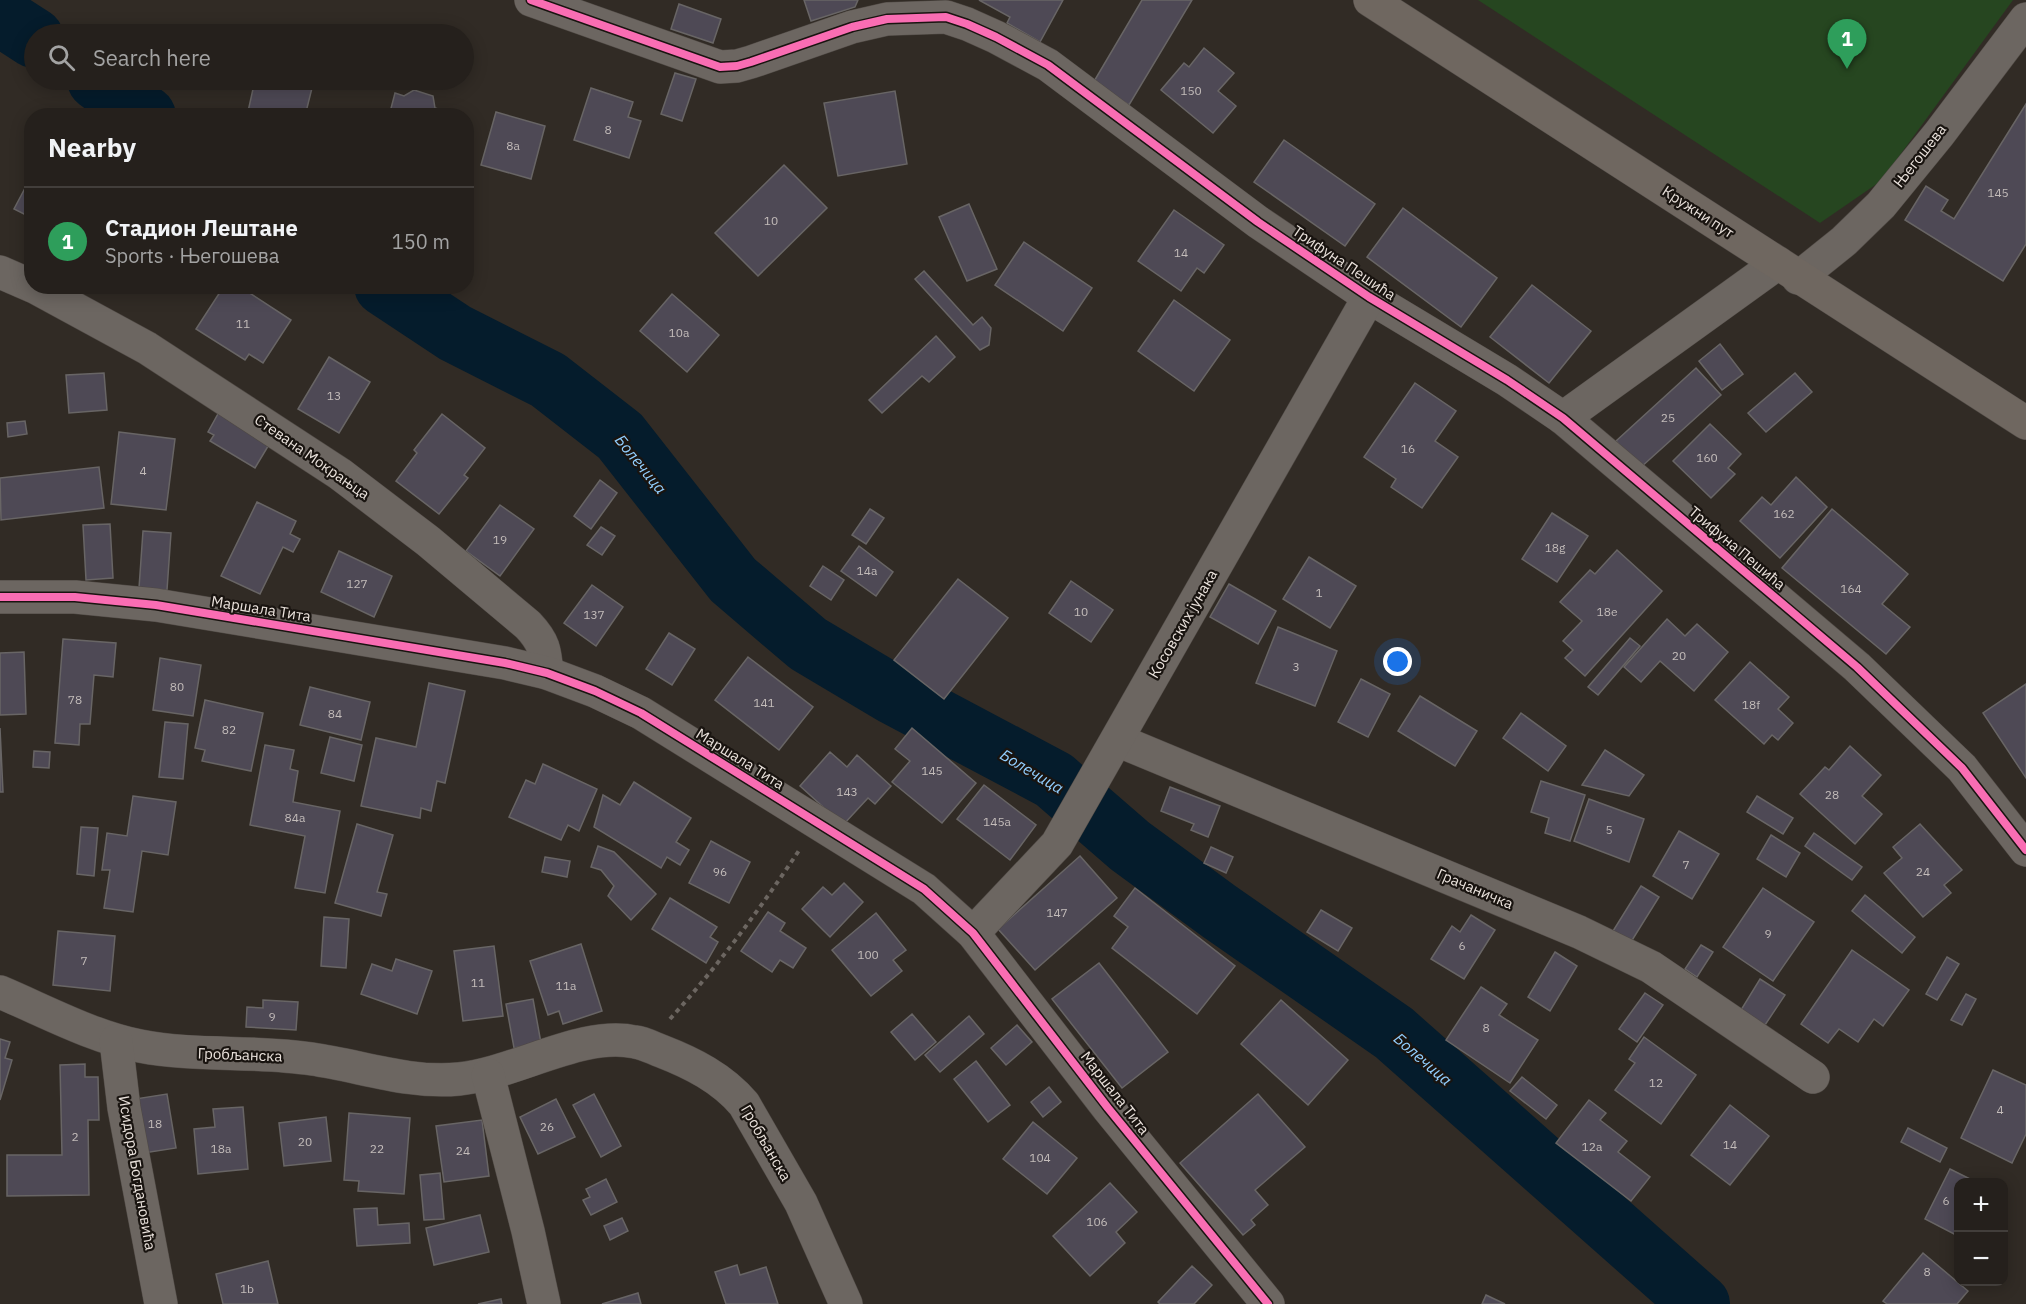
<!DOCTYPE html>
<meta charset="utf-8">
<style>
:root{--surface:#25201c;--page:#312d29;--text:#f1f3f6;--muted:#a3a3a3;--line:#423e3b;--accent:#a9a29c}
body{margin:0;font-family:"IBM Plex Sans",sans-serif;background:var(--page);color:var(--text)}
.controls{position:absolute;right:18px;bottom:18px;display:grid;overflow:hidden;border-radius:12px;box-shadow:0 3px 15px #0003}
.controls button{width:54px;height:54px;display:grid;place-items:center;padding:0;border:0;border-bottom:2px solid var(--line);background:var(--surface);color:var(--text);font:30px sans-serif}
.you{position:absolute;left:1398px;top:662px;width:21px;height:21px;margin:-15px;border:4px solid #fff;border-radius:50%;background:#1a73e8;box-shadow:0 0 0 9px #1a73e833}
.badge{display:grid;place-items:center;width:39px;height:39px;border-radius:50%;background:var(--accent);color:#fff;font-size:20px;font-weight:700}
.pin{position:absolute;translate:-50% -50px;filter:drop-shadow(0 2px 3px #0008)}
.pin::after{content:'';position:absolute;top:32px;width:21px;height:18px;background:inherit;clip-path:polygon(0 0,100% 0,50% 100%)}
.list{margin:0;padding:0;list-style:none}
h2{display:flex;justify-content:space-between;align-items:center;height:78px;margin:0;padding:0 24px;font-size:26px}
h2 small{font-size:20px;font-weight:400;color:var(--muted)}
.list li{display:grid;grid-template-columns:39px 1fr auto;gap:18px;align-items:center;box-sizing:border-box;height:108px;padding:0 24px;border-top:2px solid var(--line)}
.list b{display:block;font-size:22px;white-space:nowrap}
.list p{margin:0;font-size:20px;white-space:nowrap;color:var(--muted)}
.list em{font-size:20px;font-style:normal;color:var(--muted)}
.icon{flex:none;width:33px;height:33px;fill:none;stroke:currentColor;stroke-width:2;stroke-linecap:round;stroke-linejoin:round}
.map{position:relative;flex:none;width:2026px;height:1304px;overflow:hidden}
.search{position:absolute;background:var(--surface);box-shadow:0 3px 15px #0003;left:24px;top:24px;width:450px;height:66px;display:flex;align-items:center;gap:15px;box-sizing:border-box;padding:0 21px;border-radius:33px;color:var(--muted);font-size:22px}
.panel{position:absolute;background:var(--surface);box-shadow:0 3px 15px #0003;left:24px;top:108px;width:450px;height:186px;border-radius:24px}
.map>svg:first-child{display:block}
.green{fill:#264620}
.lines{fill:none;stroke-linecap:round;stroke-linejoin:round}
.river{stroke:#051c2c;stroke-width:60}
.building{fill:#4e4955;stroke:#686565;stroke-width:1.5}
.minor-casing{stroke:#4f4944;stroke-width:34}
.major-casing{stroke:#4f4944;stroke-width:34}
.path{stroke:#6c6661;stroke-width:4;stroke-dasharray:4.5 4.5;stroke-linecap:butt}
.minor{stroke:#6c6661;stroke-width:33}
.major{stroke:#6f6760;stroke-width:33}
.cycleway-casing{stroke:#191410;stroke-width:11}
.cycleway{stroke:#f96db3;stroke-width:8}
.labels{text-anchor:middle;stroke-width:4.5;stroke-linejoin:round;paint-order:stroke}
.number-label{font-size:12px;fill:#c3bcba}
.street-label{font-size:15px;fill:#eae2dc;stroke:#191410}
.water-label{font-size:16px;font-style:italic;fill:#92cfff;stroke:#191410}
</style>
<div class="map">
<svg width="2026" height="1304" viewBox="0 0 2026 1304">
<rect width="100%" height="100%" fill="#312b25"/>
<polygon class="green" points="1478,0 2013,0 1881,181 1820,223"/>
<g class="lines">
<g class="river">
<polyline points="0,16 34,38"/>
<polyline points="97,80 146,116"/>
<polyline points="384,286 455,333 548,380 620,436 733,580 808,644 892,694 1054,780 1130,846 1220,912 1394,1033 1700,1304"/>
</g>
</g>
<g class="building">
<polygon points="804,0 858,0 855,7 811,21"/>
<polygon points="979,0 1063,0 1040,42 1007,23 1010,17"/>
<polygon points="1142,0 1192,0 1129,105 1093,83"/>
<polygon points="679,4 721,19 713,43 671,29"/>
<polygon points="1204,48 1234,73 1218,91 1236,106 1213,133 1161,90 1184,63 1189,67"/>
<polygon points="675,73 696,79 682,121 661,114"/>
<polygon points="255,80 314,80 305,116 247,116"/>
<polygon points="591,88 633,102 628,117 641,121 629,158 574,140"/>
<polygon points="414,90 433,96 435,108 456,114 456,116 389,116 395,93 404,96"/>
<polygon points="895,91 907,164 838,176 824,103"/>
<polygon points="2026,104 2026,244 2003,281 1905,220 1926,186 1948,200 1941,211 1954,219"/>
<polygon points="496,112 545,126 531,179 481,165"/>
<polygon points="1284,140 1375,204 1345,246 1254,182"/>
<polygon points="784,165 827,208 758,276 715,233"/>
<polygon points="32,175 32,218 14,209"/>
<polygon points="969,204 997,269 967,281 939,217"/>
<polygon points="1403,208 1497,278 1461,327 1367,257"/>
<polygon points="1174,210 1224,245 1204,273 1197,268 1181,291 1138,261"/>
<polygon points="1024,242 1092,288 1063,331 995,285"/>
<polygon points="924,271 973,325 982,317 991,328 989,345 980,350 915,279"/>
<polygon points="1532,285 1591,331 1549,383 1490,337"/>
<polygon points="224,286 239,286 291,320 263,363 249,354 245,360 196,329"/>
<polygon points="672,294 719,335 687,372 640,331"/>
<polygon points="1174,300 1230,340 1194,391 1138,351"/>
<polygon points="936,336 955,357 929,382 922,376 882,413 869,400"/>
<polygon points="1720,344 1743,374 1722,390 1699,361"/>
<polygon points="329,357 370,382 339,433 298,409"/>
<polygon points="1696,368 1721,395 1640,468 1616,441"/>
<polygon points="104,373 107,410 69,413 66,375"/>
<polygon points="1795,373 1812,392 1766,432 1748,413"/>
<polygon points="1415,383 1456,411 1435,441 1458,457 1422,508 1391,487 1396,479 1364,457"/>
<polygon points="219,412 270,443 255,468 210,441 214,435 208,432"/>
<polygon points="442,414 485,448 464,475 468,478 439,514 396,481 417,453 414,450"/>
<polygon points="25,421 27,434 8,437 7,423"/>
<polygon points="1710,424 1741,454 1728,468 1735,474 1711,498 1673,461"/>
<polygon points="119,432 175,439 166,510 111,504"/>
<polygon points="99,467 104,508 1,520 0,478"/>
<polygon points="1796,477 1827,507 1780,558 1740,521 1762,497 1771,505"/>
<polygon points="600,480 617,493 591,529 574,516"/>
<polygon points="257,502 296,521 290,534 300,539 293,552 283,547 260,594 221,576"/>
<polygon points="500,505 534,529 500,576 466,551"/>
<polygon points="870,509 884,518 866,544 852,535"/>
<polygon points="1832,509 1908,574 1882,604 1910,627 1886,654 1782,568"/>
<polygon points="1552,513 1588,536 1557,582 1522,559"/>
<polygon points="110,524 113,578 86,580 83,525"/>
<polygon points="601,527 615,536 602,555 587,545"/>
<polygon points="143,531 171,533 167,590 139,588"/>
<polygon points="859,546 893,572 876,596 841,571"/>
<polygon points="1617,550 1662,591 1585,676 1565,658 1573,650 1563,641 1582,621 1560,602 1590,570 1595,574"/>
<polygon points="339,551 392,576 374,617 321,592"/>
<polygon points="1309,557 1356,586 1330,628 1283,599"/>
<polygon points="823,566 844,580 831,600 810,586"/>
<polygon points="958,579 1008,618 944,699 894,660"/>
<polygon points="1071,581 1113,610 1091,642 1049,613"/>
<polygon points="1229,584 1276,611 1258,644 1210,617"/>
<polygon points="592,585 623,607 596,646 564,623"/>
<polygon points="1667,619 1685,636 1697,624 1728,652 1694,691 1660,661 1641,682 1624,667"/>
<polygon points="1278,627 1337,651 1315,706 1256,683"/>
<polygon points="669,633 695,649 672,685 646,669"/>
<polygon points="1630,638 1640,646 1598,695 1588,687"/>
<polygon points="63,639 116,643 113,677 94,675 90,724 80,724 79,745 55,743"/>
<polygon points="24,652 26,714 0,715 0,653"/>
<polygon points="748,657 813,707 779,750 715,700"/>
<polygon points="160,658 201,665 193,716 153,710"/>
<polygon points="1750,662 1789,697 1778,709 1793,723 1778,740 1772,735 1764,744 1715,700"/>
<polygon points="1361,679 1390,694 1368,737 1338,722"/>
<polygon points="429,683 465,691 445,783 437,781 431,811 421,808 420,818 361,806 376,738 416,747"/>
<polygon points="2026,684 2026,778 1983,713"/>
<polygon points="310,687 370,702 361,740 300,725"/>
<polygon points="1420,696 1477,731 1455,766 1398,731"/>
<polygon points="205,700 263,713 251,771 202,761 205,750 195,748"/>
<polygon points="1521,713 1566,746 1548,771 1503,738"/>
<polygon points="165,722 188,724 183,779 159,777"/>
<polygon points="0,728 3,792 0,792"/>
<polygon points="912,728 976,783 942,823 892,782 910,761 895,749"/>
<polygon points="330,737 362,745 354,781 321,773"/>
<polygon points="265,745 294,750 290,769 298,771 293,802 340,811 325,893 295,888 305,836 250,825"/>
<polygon points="1850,746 1881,775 1862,796 1882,814 1855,844 1800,794 1825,767 1829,770"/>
<polygon points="1605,750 1644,775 1629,796 1582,785"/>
<polygon points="34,751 50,752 49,768 33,767"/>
<polygon points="830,752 847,767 857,755 891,786 875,804 868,798 843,825 800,786"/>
<polygon points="543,764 597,789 579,831 568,825 561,840 509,817 526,780 535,784"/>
<polygon points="1541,781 1585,795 1570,841 1545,833 1549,818 1531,812"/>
<polygon points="634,782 691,818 676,842 689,850 680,865 667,857 661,868 594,827 603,795 620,805"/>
<polygon points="984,785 1036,825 1010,860 957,819"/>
<polygon points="1170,787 1220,806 1208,837 1191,830 1194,824 1161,811"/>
<polygon points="133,796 176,802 168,855 142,851 133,912 104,908 110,870 102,870 107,833 127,836"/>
<polygon points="1757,796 1793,818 1783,834 1747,812"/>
<polygon points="1589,799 1644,819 1629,862 1574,841"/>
<polygon points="357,824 393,835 377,892 387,894 381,916 335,903"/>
<polygon points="1920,824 1962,870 1944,885 1951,893 1923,917 1884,873 1902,858 1893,847"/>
<polygon points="81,827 98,828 94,876 77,874"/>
<polygon points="1679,831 1719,854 1692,899 1653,876"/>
<polygon points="1814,833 1862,867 1852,880 1805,846"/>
<polygon points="1771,835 1800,853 1786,877 1757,859"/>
<polygon points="711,841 750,862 729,903 689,883"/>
<polygon points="598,846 614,852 656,894 631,920 608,896 614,886 601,870 591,867"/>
<polygon points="1211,847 1233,857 1226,873 1204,863"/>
<polygon points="1080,856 1117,898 1035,970 998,929"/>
<polygon points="545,857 570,861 567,877 542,872"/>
<polygon points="844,883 863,902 830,937 802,909 823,887 832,895"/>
<polygon points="1641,886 1659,897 1631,942 1613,931"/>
<polygon points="1135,888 1235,966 1197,1014 1112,948 1128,927 1114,916"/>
<polygon points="1763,888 1814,922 1773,981 1723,947"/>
<polygon points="1865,895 1915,937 1902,953 1852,911"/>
<polygon points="670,898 717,927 710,937 718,942 706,963 652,929"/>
<polygon points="1321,910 1352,928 1338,951 1307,932"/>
<polygon points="768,912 785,923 780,931 806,948 793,968 780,960 772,972 741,951"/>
<polygon points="876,913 906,950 893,960 902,971 871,996 832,950"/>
<polygon points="1471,915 1495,930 1464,979 1431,959 1452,926 1460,932"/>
<polygon points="324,917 349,919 346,968 321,966"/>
<polygon points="58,931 115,936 110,991 53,985"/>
<polygon points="581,944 602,1011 563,1024 559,1011 548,1015 530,961"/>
<polygon points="1701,945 1713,952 1697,977 1685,969"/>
<polygon points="494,946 503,1016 463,1021 454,951"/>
<polygon points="1852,950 1909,990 1883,1026 1874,1019 1858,1042 1839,1029 1828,1043 1801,1024"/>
<polygon points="1555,952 1577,966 1550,1011 1528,997"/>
<polygon points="1947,957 1959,964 1937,1000 1926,994"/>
<polygon points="396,959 432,971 417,1014 361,994 372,964 392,971"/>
<polygon points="1099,963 1168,1052 1122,1088 1052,999"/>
<polygon points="1760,979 1785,995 1765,1025 1741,1010"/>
<polygon points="1481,987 1507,1004 1499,1015 1538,1040 1510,1083 1446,1040"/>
<polygon points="1645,993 1663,1005 1637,1042 1619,1029"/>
<polygon points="1966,994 1976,999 1962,1025 1951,1020"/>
<polygon points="533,999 541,1043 514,1048 506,1004"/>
<polygon points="263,1000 298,1002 296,1030 246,1027 247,1007 263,1008"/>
<polygon points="1281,1000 1348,1060 1308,1105 1241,1044"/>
<polygon points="912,1014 936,1042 915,1060 891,1032"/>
<polygon points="969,1016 984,1034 940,1072 925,1055"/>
<polygon points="1017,1025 1032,1042 1006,1065 991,1048"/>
<polygon points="1644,1037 1696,1075 1661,1124 1615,1090 1635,1063 1629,1059"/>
<polygon points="0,1039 10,1042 5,1058 12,1060 0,1100"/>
<polygon points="976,1061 1010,1105 988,1122 954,1079"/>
<polygon points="85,1064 85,1077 98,1077 99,1120 88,1120 89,1195 7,1196 7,1155 62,1155 60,1065"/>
<polygon points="1993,1070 2026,1085 2026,1134 2012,1163 1961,1138"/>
<polygon points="1522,1077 1557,1105 1546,1119 1510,1091"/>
<polygon points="1049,1087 1061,1102 1043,1117 1031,1102"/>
<polygon points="167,1094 176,1148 144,1153 135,1099"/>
<polygon points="594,1094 621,1146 601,1157 573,1105"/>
<polygon points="1258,1094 1305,1147 1255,1190 1268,1205 1251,1220 1255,1225 1243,1235 1180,1163"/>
<polygon points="556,1099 575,1137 538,1154 520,1117"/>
<polygon points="1589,1100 1606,1113 1600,1120 1627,1141 1618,1152 1650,1177 1631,1201 1556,1143"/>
<polygon points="1730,1105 1769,1136 1730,1185 1691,1155"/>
<polygon points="243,1107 248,1169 198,1174 194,1129 215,1127 213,1109"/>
<polygon points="349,1113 410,1118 404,1194 358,1191 359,1181 344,1180"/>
<polygon points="326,1117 331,1161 284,1166 279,1123"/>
<polygon points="482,1120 489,1176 444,1182 436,1126"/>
<polygon points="1033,1122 1077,1158 1047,1194 1003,1159"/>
<polygon points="1908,1128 1947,1148 1940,1162 1901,1142"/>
<polygon points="1950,1169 1976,1182 1958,1182 1958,1236 1925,1219"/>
<polygon points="440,1173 444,1219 424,1220 420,1175"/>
<polygon points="606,1179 617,1202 591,1215 583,1200 590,1197 586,1189"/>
<polygon points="1110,1183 1137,1212 1116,1232 1125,1243 1090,1276 1053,1236"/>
<polygon points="377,1208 378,1225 409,1223 410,1243 357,1246 354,1209"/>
<polygon points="480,1215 489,1252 434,1265 426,1228"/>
<polygon points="622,1218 628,1231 610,1240 604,1226"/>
<polygon points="1923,1253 1968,1291 1957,1304 1887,1304 1883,1301"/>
<polygon points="268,1261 278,1304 223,1304 216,1274"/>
<polygon points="737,1265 740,1275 766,1267 778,1304 726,1304 715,1272"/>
<polygon points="1192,1266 1212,1285 1194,1304 1160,1304 1158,1302"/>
<polygon points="638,1293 641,1304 602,1304"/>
<polygon points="1486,1295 1505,1304 1482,1304"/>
<polygon points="501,1299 502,1304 478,1304"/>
</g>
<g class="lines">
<defs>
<g id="minor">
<polyline points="531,0 720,67 737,66 751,62 852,27 887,19 946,17 967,24 996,37 1048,65 1258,222 1369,297 1507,380 1563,418 1857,667 1962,768 2026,850"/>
<polyline points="0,272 32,286"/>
<polyline points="1798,278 1844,241 1881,205 1939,134 2026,19"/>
<path d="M33,286L147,348L340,474L428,541L528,625C544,642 545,650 547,673"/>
<polyline points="1563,418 1778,263"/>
<polyline points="0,597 75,597 156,605 505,663 547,673 595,691 641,713 924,889 973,933 1108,1108 1268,1304"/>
<polyline points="1117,740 1579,932 1651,967 1813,1077"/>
<polyline points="973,933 1057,844 1369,297"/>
<path d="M0,992C45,1011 93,1037 140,1046C196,1057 254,1050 312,1059C361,1066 409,1084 459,1079C514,1074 583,1030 635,1042C644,1043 653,1048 661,1051C692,1063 722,1078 744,1104L801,1203L846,1304"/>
<polyline points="116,1041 124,1108 161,1304"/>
<polyline points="488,1075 528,1231 544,1304"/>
</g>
<polyline id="major" points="1370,0 2026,423"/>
</defs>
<use href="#minor" class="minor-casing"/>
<use href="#major" class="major-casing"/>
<path class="path" d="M670,1019C718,966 760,909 800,849"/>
<use href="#minor" class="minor"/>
<use href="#major" class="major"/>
<defs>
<g id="cycleway">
<polyline points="531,0 720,67 737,66 751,62 852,27 887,19 946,17 967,24 996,37 1048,65 1258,222 1369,297 1507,380 1563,418 1857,667 1962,768 2026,850"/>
<polyline points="0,597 75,597 156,605 505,663 547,673 595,691 641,713 924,889 973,933 1108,1108 1268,1304"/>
</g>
</defs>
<use href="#cycleway" class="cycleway-casing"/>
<use href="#cycleway" class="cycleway"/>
</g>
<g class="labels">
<g class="number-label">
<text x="1191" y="95">150</text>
<text x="608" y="134">8</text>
<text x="513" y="150">8a</text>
<text x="1998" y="197">145</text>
<text x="771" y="225">10</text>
<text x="1181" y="257">14</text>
<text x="243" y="328">11</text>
<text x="679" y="337">10a</text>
<text x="334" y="400">13</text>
<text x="1668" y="422">25</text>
<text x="1408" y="453">16</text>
<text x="1707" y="462">160</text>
<text x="143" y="475">4</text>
<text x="1784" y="518">162</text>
<text x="500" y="544">19</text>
<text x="1555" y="552">18g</text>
<text x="867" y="575">14a</text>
<text x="357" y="588">127</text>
<text x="1851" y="593">164</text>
<text x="1319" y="597">1</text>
<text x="1081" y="616">10</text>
<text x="1607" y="616">18e</text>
<text x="594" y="619">137</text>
<text x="1679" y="660">20</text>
<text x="1296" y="671">3</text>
<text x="177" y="691">80</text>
<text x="75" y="704">78</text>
<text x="764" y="707">141</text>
<text x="1751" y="709">18f</text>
<text x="335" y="718">84</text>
<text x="229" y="734">82</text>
<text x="932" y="775">145</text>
<text x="847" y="796">143</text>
<text x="1832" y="799">28</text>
<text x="295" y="822">84a</text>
<text x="997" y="826">145a</text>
<text x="1609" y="834">5</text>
<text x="1686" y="869">7</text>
<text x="720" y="876">96</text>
<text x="1923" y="876">24</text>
<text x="1057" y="917">147</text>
<text x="1768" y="938">9</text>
<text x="1462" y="950">6</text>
<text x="868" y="959">100</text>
<text x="84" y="965">7</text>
<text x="478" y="987">11</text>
<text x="566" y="990">11a</text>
<text x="272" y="1021">9</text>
<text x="1486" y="1032">8</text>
<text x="1656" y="1087">12</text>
<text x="2000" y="1114">4</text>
<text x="155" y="1128">18</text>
<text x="547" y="1131">26</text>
<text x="75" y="1141">2</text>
<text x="305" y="1146">20</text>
<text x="1730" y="1149">14</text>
<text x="1592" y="1151">12a</text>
<text x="221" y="1153">18a</text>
<text x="377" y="1153">22</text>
<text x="463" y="1155">24</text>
<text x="1040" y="1162">104</text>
<text x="1946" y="1205">6</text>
<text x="1097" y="1226">106</text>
<text x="1927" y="1276">8</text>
<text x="247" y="1293">1b</text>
</g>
<g class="street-label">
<text transform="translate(1920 156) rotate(-52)" y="5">Његошева</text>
<text transform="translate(1698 212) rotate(33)" y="5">Кружни пут</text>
<text transform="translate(1344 263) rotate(34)" y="5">Трифуна Пешића</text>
<text transform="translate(312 457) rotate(35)" y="5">Стевана Мокрањца</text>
<text transform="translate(1737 548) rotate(40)" y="5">Трифуна Пешића</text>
<text transform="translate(261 609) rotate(9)" y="5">Маршала Тита</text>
<text transform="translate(1183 624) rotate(-60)" y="5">Косовских јунака</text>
<text transform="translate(740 759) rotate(32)" y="5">Маршала Тита</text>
<text transform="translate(1475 889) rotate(23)" y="5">Грачаничка</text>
<text transform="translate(240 1055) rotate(2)" y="5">Гробљанска</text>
<text transform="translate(1115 1093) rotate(52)" y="5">Маршала Тита</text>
<text transform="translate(766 1143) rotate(60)" y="5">Гробљанска</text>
<text transform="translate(137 1173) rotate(80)" y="5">Исидора Богдановића</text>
</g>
<g class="water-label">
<text transform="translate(641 464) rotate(51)" y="6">Болечица</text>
<text transform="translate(1032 771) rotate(31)" y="6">Болечица</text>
<text transform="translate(1423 1059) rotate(41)" y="6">Болечица</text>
</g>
</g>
</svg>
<div class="controls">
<button>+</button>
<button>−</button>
</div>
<div class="you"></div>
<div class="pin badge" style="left:1847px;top:69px;background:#2e9e5b">1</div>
<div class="search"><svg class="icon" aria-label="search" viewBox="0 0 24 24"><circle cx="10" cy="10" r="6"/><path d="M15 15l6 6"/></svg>Search here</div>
<section class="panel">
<h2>Nearby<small></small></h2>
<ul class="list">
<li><span class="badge" style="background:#2e9e5b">1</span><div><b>Стадион Лештане</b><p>Sports · Његошева</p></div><em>150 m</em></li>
</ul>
</section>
</div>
